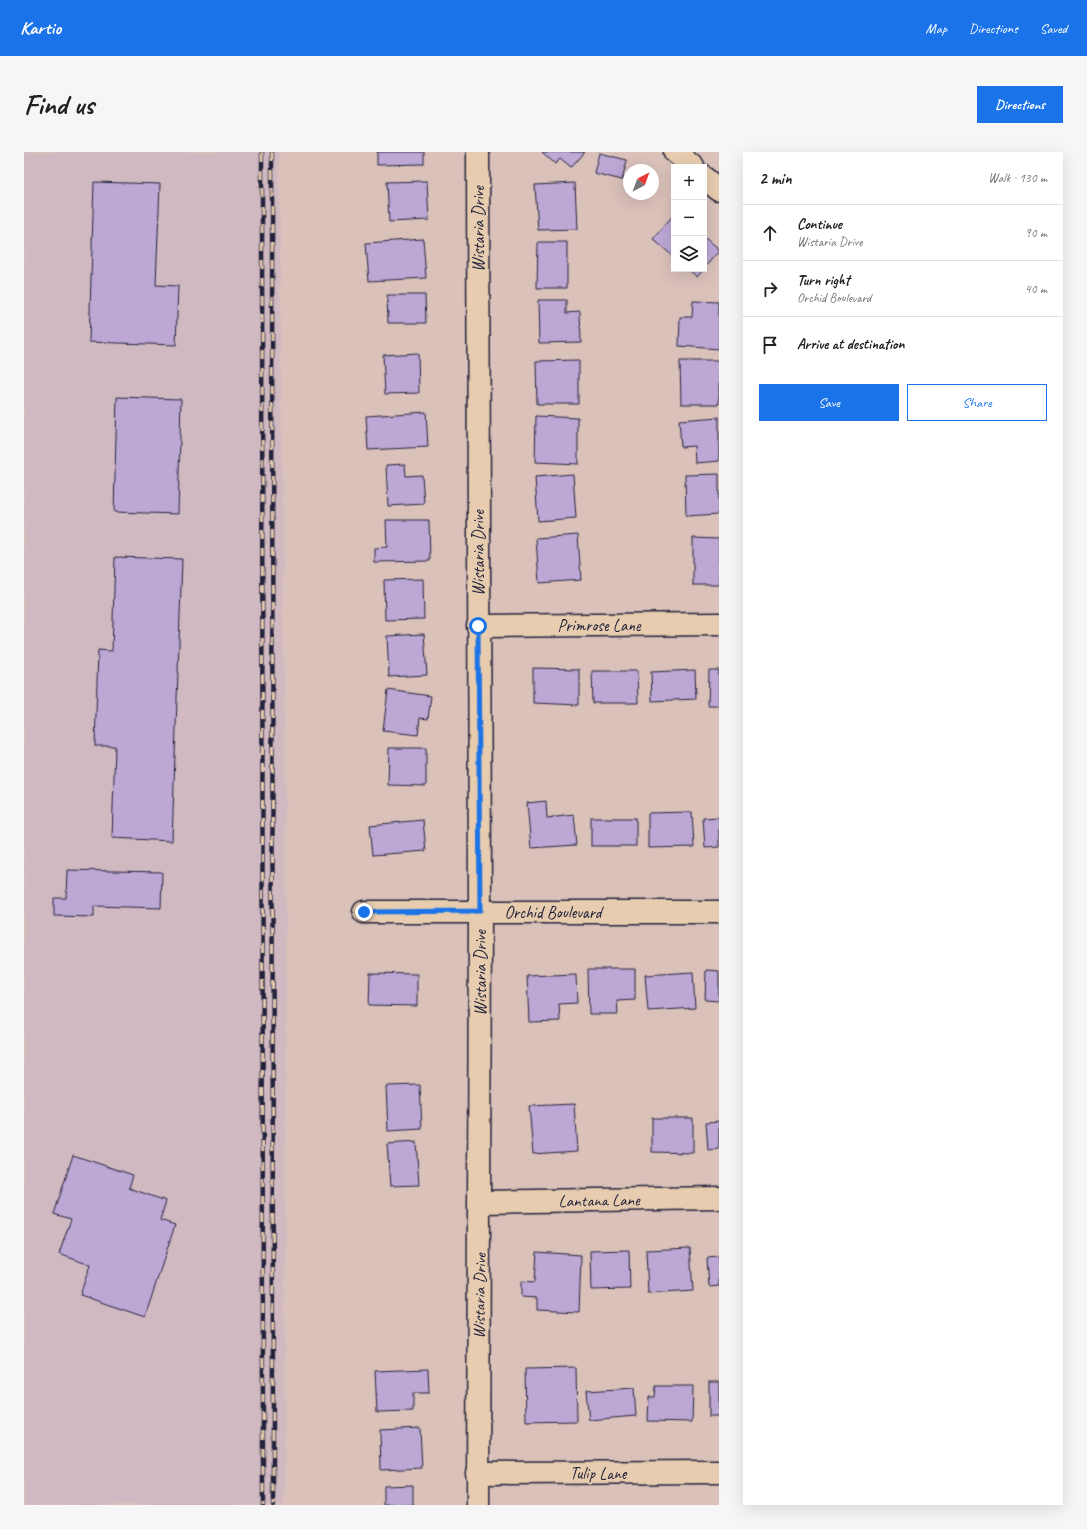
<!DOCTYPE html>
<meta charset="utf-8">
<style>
:root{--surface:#fff;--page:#f6f6f6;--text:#202124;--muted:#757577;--line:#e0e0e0;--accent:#1a73e8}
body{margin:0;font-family:Caveat,sans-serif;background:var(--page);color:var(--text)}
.controls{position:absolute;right:12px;top:12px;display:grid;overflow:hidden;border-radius:0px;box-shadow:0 4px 16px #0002}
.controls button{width:36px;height:36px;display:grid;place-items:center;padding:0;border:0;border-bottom:1px solid var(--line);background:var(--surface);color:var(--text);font:20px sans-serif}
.compass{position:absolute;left:599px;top:12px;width:36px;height:36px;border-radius:50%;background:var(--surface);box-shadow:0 4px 16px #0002;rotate:41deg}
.stop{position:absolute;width:12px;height:12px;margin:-9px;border:3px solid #1a73e8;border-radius:50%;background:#fff}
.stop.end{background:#1a73e8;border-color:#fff;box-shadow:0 1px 4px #0008}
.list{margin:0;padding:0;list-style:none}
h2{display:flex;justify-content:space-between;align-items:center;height:52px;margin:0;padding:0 16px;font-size:17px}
h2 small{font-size:13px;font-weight:400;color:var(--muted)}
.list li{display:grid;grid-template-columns:26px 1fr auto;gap:12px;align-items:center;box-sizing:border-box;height:56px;padding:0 16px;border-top:1px solid var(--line)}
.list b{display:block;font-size:15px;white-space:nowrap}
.list p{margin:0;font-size:13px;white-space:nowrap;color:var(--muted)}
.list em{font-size:13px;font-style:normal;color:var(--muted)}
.actions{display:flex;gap:8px;padding:12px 16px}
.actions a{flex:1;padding:9px 0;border:1px solid var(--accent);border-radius:0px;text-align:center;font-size:14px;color:var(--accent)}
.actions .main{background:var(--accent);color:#fff}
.icon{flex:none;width:22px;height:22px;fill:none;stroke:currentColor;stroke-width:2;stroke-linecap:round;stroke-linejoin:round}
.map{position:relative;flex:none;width:695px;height:1353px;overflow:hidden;border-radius:0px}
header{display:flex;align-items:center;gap:24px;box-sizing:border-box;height:56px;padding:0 20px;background:var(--accent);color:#fff}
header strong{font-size:19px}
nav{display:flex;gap:22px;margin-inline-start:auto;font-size:14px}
.intro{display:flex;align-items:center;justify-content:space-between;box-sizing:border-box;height:96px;padding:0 24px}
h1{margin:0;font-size:28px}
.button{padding:10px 18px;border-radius:0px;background:var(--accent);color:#fff;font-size:14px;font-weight:700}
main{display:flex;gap:24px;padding:0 24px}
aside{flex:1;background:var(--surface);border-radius:0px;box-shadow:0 4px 16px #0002}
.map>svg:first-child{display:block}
.built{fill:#d1b9c2}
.building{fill:#bca7d5;stroke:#22223b}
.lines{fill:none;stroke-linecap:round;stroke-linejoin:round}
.minor-casing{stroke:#22223b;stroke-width:25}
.minor{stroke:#e7ccaf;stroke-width:22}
.rail-casing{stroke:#22223b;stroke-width:4.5}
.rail{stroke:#e7ccaf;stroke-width:3;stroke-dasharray:9;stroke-linecap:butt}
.route{stroke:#1a73e8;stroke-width:5}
.labels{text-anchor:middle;stroke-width:4;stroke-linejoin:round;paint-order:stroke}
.street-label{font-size:17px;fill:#22223b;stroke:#e7ccaf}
</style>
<header>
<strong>Kartio</strong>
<nav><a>Map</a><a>Directions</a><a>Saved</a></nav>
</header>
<div class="intro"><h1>Find us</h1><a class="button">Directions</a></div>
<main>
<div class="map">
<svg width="695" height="1353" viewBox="0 0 695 1353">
<rect width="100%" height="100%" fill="#dac1ba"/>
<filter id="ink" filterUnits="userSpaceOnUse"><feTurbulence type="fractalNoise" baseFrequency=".025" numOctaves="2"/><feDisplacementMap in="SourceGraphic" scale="8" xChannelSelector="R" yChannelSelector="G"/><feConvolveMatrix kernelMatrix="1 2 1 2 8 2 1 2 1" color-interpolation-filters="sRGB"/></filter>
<g filter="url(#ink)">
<polygon class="built" points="0,0 255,0 262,779 260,1353 0,1353"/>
<g class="building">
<polygon points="353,0 400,0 400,12 353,13"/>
<polygon points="518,0 561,0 547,16 536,7 531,12"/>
<polygon points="575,1 603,8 598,28 570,21"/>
<polygon points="403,29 405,68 365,70 363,30"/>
<polygon points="70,30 136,32 132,133 154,134 152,193 65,190"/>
<polygon points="551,31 553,77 514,78 511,33"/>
<polygon points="650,62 650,105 629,87"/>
<polygon points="680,86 695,99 680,116"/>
<polygon points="399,87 402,126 345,129 342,91"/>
<polygon points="514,90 543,90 543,136 513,136"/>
<polygon points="664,117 680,117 673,125"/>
<polygon points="363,143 401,143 402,171 364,171"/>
<polygon points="514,148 543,148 543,161 556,160 557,190 515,191"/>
<polygon points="669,149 695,150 695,197 655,194 656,165 668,165"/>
<polygon points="394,201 395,241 361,242 359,203"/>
<polygon points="555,208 555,252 513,252 512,209"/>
<polygon points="656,209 695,209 695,252 657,252"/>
<polygon points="93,245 157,247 154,362 90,360"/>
<polygon points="402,260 404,295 344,298 342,264"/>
<polygon points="512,264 554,266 554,312 511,310"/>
<polygon points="695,265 695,309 671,311 670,294 657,295 655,268"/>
<polygon points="381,312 382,324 398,323 400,352 364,354 362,313"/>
<polygon points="549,322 552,366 514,369 511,325"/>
<polygon points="695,322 695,362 662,364 661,323"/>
<polygon points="362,368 405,368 406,409 350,410 350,396 363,395"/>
<polygon points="554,383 557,428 515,431 512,386"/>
<polygon points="669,386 695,387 695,433 669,433"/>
<polygon points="91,405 158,407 148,689 88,686 91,594 71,594 74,498 88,499"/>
<polygon points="399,427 400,467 361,468 360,428"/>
<polygon points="400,482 403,523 365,525 363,484"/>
<polygon points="509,516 555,517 555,553 509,551"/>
<polygon points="671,518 672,547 628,549 627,520"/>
<polygon points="685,518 695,518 695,554 684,554"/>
<polygon points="568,519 613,519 614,551 569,551"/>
<polygon points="364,538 407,544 404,567 396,566 394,583 359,579"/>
<polygon points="365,596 402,596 402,634 364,633"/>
<polygon points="522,649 523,666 550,663 553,693 507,696 503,651"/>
<polygon points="668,660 670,695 624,696 624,661"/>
<polygon points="695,665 695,695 681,696 679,666"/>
<rect x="567" y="666" width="45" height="28"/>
<polygon points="399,668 402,699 349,703 346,673"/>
<polygon points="43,718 138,720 137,756 70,754 70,765 30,764 30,746 42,746"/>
<polygon points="564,817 611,817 611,848 593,849 594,862 565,862"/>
<polygon points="682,818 695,819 695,849 681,848"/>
<polygon points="669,820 671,856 624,859 621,823"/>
<polygon points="346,821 393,822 393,854 345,853"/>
<polygon points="552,822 553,851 535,852 536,869 505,870 503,824"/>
<polygon points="396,933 398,977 364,979 362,934"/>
<polygon points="550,952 553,999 509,1002 505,954"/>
<polygon points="628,966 669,966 669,1001 628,1000"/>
<polygon points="695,969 695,997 684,998 682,970"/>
<polygon points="392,990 395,1033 366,1034 363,992"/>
<polygon points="49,1003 109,1023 105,1036 142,1049 136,1068 151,1073 121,1165 56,1143 66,1113 35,1102 47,1067 30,1062"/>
<polygon points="666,1096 669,1139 624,1142 622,1098"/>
<polygon points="605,1098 606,1137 567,1138 566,1099"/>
<polygon points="513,1100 557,1103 555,1160 513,1158 513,1146 497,1145 497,1129 511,1130"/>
<polygon points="695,1105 695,1134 685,1135 683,1106"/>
<polygon points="552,1216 553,1269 502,1270 501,1217"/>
<polygon points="404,1217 405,1241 389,1241 389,1259 353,1260 351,1219"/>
<rect x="685" y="1230" width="10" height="34"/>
<polygon points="632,1234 669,1234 668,1270 624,1269 625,1245 631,1245"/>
<polygon points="610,1236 612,1264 565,1268 562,1239"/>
<polygon points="396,1276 398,1316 357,1318 356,1278"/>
<polygon points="389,1333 389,1353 360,1353 360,1334"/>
</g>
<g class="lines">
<defs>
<g id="minor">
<polyline points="651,0 669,15"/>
<polyline points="680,25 695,38"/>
<polyline points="454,474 695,472"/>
<polyline points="340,760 695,760"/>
<polyline points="456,1050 695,1046"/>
<polyline points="453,1321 695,1320"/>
<polyline points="454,1353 456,759 454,0"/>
</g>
</defs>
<use href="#minor" class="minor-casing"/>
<use href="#minor" class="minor"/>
<defs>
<g id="rail">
<polyline points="238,0 239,1353"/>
<polyline points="248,0 249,1353"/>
</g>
</defs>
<use href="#rail" class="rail-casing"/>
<use href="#rail" class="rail"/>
</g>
</g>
<g class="lines" filter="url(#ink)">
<polyline class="route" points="340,760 456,759 454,474"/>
</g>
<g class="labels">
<g class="street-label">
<text transform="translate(454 77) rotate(-90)" y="6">Wistaria Drive</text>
<text transform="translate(454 401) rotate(-90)" y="6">Wistaria Drive</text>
<text x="575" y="479">Primrose Lane</text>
<text x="529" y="766">Orchid Boulevard</text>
<text transform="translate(456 821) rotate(-90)" y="6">Wistaria Drive</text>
<text transform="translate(575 1048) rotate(-1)" y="6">Lantana Lane</text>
<text transform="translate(455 1144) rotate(-89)" y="6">Wistaria Drive</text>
<text x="574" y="1327">Tulip Lane</text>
</g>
</g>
</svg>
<div class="controls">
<button>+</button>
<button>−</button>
<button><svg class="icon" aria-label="layers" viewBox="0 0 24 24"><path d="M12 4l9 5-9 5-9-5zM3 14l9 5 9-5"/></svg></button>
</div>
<svg class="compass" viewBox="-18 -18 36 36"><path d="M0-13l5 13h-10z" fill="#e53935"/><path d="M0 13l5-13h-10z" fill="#757577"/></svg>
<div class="stop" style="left:454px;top:474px"></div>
<div class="stop end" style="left:340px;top:760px"></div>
</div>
<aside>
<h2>2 min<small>Walk · 130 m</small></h2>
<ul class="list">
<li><svg class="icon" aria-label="ahead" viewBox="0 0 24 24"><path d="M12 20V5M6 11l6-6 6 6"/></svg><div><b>Continue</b><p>Wistaria Drive</p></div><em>90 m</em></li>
<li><svg class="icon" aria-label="right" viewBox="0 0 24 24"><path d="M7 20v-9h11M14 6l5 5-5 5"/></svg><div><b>Turn right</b><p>Orchid Boulevard</p></div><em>40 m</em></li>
<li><svg class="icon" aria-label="arrive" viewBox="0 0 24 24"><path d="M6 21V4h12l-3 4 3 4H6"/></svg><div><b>Arrive at destination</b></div></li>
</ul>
<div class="actions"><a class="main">Save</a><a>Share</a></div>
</aside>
</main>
